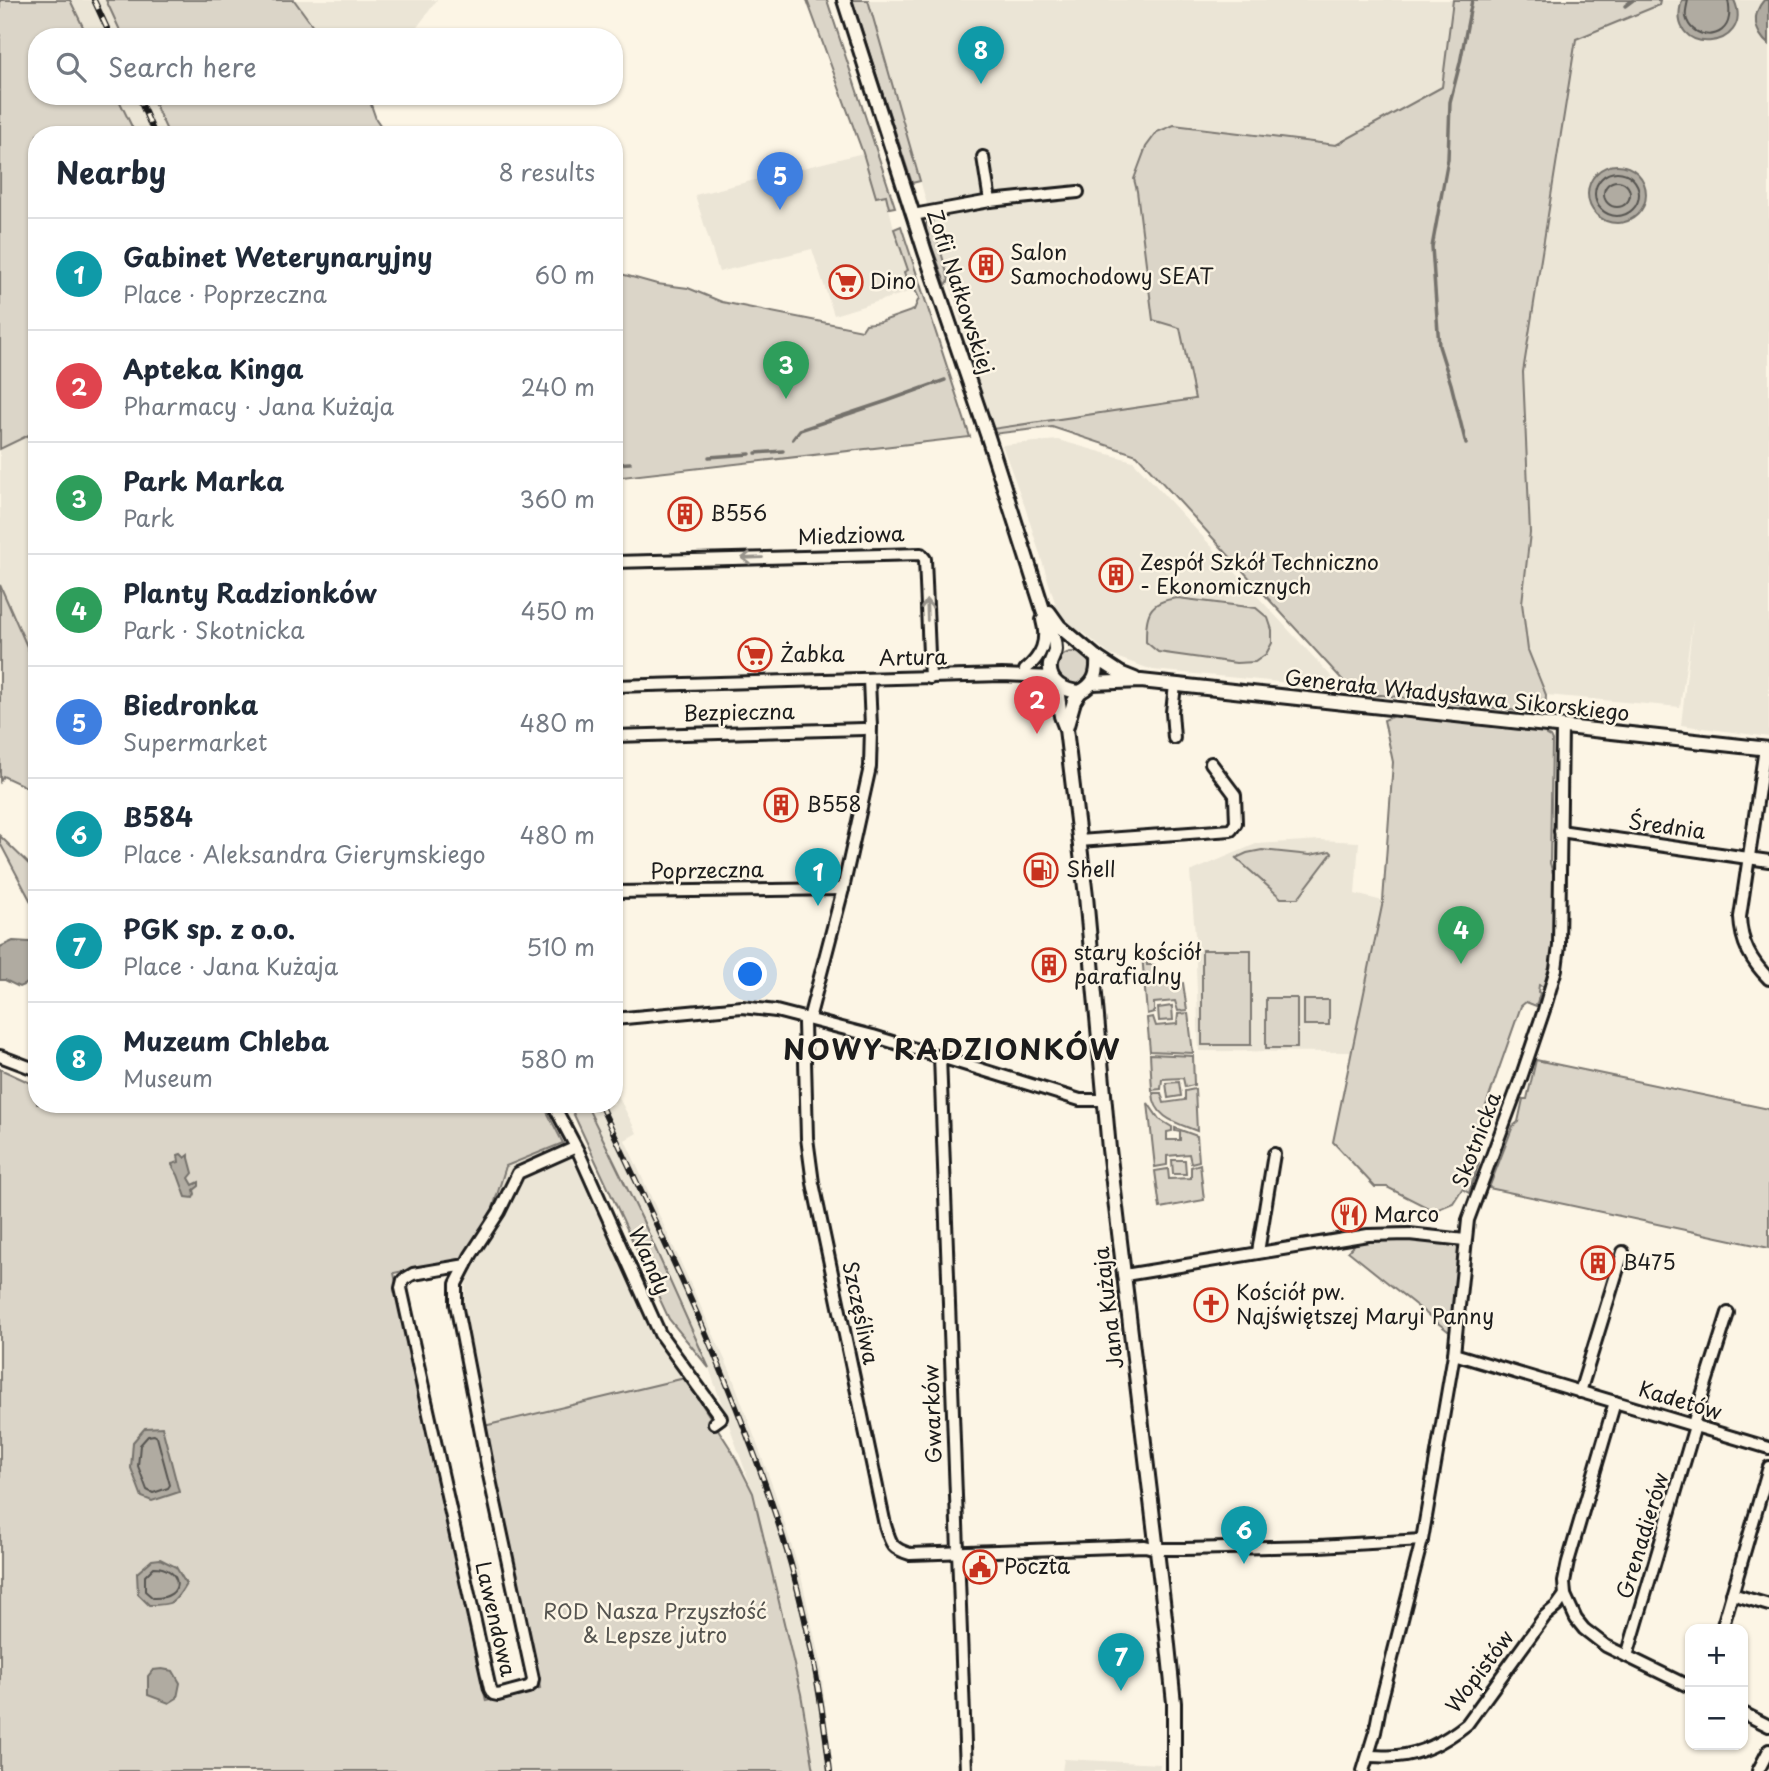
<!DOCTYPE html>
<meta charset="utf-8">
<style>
:root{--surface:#fff;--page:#f6f6f7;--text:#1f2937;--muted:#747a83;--line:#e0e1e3;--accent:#0b8043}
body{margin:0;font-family:"Playpen Sans",sans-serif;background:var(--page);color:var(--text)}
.controls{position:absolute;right:21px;bottom:21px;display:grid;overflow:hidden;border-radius:14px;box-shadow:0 2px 5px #0004}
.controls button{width:63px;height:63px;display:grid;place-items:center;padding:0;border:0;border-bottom:2px solid var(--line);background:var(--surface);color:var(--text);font:35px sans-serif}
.you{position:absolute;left:751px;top:975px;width:24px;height:24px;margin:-18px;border:5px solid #fff;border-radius:50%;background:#1a73e8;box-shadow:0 0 0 10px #1a73e833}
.badge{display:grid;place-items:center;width:46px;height:46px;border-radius:50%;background:var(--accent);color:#fff;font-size:23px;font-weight:700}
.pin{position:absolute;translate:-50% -58px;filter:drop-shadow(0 2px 4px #0008)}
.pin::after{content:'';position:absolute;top:37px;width:24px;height:21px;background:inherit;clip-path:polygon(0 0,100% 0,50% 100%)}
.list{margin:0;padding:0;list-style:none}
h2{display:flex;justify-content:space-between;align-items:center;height:91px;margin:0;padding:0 28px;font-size:30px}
h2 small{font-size:23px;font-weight:400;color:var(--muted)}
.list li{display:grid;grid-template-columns:46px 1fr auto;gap:21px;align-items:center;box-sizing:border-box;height:112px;padding:0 28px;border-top:2px solid var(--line)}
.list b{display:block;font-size:26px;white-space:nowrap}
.list p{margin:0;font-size:23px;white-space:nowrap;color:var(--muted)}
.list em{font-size:23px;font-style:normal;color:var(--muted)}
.icon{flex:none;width:38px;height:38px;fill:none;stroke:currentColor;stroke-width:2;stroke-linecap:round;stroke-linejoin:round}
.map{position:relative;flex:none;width:1769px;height:1771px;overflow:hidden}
.search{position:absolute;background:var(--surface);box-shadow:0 2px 5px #0004;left:28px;top:28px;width:595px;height:77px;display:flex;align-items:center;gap:18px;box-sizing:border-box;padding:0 24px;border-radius:28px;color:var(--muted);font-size:26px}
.panel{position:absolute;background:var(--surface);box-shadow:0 2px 5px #0004;left:28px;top:126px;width:595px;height:987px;border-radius:28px}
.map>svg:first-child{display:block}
.built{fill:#ebe5d6}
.green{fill:#dbd5c8;stroke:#7c7872;stroke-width:2}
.water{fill:#b0aba1;stroke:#75726c;stroke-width:2}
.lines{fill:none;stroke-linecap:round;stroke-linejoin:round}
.shore{stroke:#575551;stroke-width:2}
.stream{stroke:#75726c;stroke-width:3.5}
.minor-casing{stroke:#1c1c1c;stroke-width:16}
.tertiary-casing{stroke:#1c1c1c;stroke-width:18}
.minor{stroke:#fcf5e5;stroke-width:10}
.tertiary{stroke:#fcf5e5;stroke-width:12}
.rail-casing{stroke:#1c1c1c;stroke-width:6}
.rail{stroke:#fcf5e5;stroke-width:3.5;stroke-dasharray:10;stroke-linecap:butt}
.oneway{stroke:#97938b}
.labels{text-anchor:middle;stroke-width:5;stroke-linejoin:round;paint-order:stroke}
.poi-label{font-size:21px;fill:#1c1c1c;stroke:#fcf5e5;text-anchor:start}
.street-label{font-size:21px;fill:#1c1c1c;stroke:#fcf5e5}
.park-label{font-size:21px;fill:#555450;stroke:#fcf5e5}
.district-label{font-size:28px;font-weight:bold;letter-spacing:2px;fill:#1c1c1c;stroke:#fcf5e5}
</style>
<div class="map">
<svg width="1769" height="1771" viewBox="0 0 1769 1771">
<rect width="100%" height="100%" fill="#fcf5e5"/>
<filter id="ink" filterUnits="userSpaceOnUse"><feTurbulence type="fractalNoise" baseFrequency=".0143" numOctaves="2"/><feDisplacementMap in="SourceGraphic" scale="14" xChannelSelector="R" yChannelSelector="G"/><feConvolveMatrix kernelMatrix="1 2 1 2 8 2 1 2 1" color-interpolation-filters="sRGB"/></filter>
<g filter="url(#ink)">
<g class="built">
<polygon points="70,0 106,0 123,37 88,37"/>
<polygon points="294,0 437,0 410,37 321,37"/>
<polygon points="868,0 1453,0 1442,87 1336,145 1174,125 1157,132 1150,140 1134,179 1180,328 1195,399 992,429"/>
<polygon points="1660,0 1769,0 1769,737 1681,725 1693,619 1680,707 1546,695 1528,650 1522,603 1530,533 1523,372 1576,38 1658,5"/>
<polygon points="117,96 151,96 169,135 136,135"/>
<polygon points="863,153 876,197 886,195 894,229 915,290 834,315 812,249 719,272 695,195"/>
<polygon points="37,431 37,669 0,585 0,449"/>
<polygon points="1058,440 1133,461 1342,688 1153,670 1110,655 1084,633 1069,627 1058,612 1025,507 1002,445"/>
<polygon points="1320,840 1359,842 1355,894 1383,901 1351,1052 1199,1051 1195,935 1190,872 1256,844"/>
<polygon points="614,1088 637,1133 625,1140 731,1373 775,1493 801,1576 820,1662 833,1771 814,1771 801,1694 753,1493 709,1368 643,1221 586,1104 614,1104"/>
<polygon points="563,1143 685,1378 484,1426 464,1321 463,1301 466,1285 471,1270 465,1258 493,1208 506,1166"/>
<polygon points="1064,1759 1160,1764 1159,1771 1062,1771"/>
</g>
<g class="green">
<polygon points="0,0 70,0 88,37 37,37 37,96 117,96 136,135 37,135 37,431 0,449"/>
<polygon points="106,0 294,0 321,37 123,37"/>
<polygon points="807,0 827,0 895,207 889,208 886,195 876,197 863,153"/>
<polygon points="852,0 868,0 920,181 912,183"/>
<polygon points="1453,0 1660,0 1659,5 1576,39 1523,372 1530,533 1522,603 1528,650 1546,695 1545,714 1381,695 1353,696 1349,687 1137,455 1052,427 993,434 992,429 1195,399 1180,328 1153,320 1137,191 1134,179 1146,147 1157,132 1174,125 1336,145 1442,87"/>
<polygon points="151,96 368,96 376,119 387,135 169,135"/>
<polygon points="931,217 949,280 946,285 926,231 926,224"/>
<polygon points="901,226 970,437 614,478 614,272 657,284 688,288 722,302 862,330 866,324 880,322 914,310 919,298 915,290 910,290 904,272 908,270 894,229"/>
<polygon points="0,585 37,669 37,792 3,776 0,781"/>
<path d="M1178,598L1256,608L1268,618L1272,630V643L1266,654L1255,662L1236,663L1158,652L1146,642C1146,615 1147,601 1178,598Z"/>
<circle cx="1073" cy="669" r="17"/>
<polygon points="1396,715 1546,731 1546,735 1550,737 1552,741 1550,863 1554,877 1553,940 1552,961 1546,987 1539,985 1538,992 1540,993 1536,1006 1526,1002 1521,1006 1468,1157 1479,1163 1469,1193 1462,1189 1453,1203 1434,1211 1387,1187 1375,1187 1333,1142 1383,901 1393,762 1384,720"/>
<polygon points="0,836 37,872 37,913 0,843"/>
<polygon points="1262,850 1310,855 1330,851 1332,853 1298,898 1281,898 1236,858 1247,853"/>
<rect x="1202" y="950" width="49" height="95"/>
<polygon points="1146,953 1147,965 1154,965 1156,985 1183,983 1187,1010 1178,1011 1175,1001 1154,1003 1154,1012 1147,1014 1142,954"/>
<rect x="1266" y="998" width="31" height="50"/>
<rect x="1304" y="1000" width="25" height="25"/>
<polygon points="1172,1006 1173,1020 1159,1021 1158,1008"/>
<polygon points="1188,1013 1193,1053 1150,1051 1147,1018 1153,1017 1156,1026 1177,1024 1178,1014"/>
<polygon points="1150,1054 1193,1056 1194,1085 1185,1087 1183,1078 1162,1079 1161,1089 1152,1090"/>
<polygon points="1536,1060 1769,1109 1769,1248 1489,1188 1513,1126 1518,1122 1523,1099 1527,1099"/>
<polygon points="0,1069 37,1086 37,1104 543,1104 563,1143 506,1166 493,1208 465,1258 394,1273 486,1701 540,1688 484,1426 685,1378 732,1451 753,1493 801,1694 814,1771 0,1771"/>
<polygon points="1179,1082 1181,1096 1168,1098 1166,1083"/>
<path d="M1195,1089L1197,1131C1177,1123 1154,1118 1153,1093H1161L1164,1103L1185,1100V1091Z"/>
<polygon points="1148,1103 1159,1119 1172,1127 1172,1131 1167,1132 1167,1140 1180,1140 1180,1132 1175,1131 1175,1128 1197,1136 1199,1161 1191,1163 1189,1154 1167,1156 1167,1165 1155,1167"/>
<polygon points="569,1104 586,1104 643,1221 709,1368 669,1319"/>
<polygon points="1185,1160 1186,1174 1173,1174 1172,1160"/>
<polygon points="1200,1164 1204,1200 1160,1208 1155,1171 1168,1169 1169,1179 1191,1178 1191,1167"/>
<polygon points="1384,1239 1413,1239 1455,1245 1459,1250 1451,1331 1448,1331 1348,1251 1354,1245 1354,1242"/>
</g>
<g class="water">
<path d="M1682,0H1734C1757,50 1663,60 1682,0Z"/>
<path d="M1764,0H1769V45C1754,32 1751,15 1764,0Z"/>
<circle cx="1617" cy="194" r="29"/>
<polygon points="13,941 30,942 37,945 37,979 19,987 5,980 0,980 0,947"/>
<polygon points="181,1154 185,1158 189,1155 189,1158 193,1173 189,1178 193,1185 199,1182 199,1186 194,1190 195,1194 193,1198 186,1197 178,1175 172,1165 172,1164 179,1162 178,1155"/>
<polygon points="162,1427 179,1492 152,1501 142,1497 131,1468 133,1442 145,1428"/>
<path d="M160,1559L176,1567L186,1584C174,1604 173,1605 149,1605L138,1594L137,1573L152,1560Z"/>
<polygon points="162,1669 173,1671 180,1683 177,1698 169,1703 148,1695 148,1676 153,1670"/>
</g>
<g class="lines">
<g class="shore">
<path d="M1688,0C1687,6 1685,11 1686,17C1691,40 1726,41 1729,17C1730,11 1729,5 1728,0"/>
<circle cx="1617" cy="194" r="22"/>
<circle cx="1617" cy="194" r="13"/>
<polygon points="148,1436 154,1435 157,1437 170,1485 168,1488 153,1493 147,1490 138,1466 140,1445"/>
<path d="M154,1567C182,1567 187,1599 153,1598L145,1591V1576Z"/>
</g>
<g class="stream">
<polyline points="1625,6 1633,0"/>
<polyline points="793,439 800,430 887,401 945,380"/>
<polyline points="1466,444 1451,384 1439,346 1432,247 1448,159 1450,102 1460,63 1472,0"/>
<polyline points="756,453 783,451"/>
<polyline points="709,457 750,454"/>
<polyline points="614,464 630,463"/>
</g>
<defs>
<g id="minor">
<polyline points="983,157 990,201"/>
<polyline points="913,215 990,201 1078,192"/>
<polyline points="614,562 921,554 925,559 930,678"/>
<path d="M1025,670C1042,656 1048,641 1042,620"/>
<polyline points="614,686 1002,675 1052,677"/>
<polyline points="614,736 864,729"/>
<polyline points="1174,738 1172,712 1175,685"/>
<path d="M1765,748L1740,917C1741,943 1751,961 1769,979"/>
<polyline points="1560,831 1769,861"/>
<polyline points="1079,841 1231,830 1236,823 1235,795 1211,763"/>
<polyline points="614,892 843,889"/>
<path d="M805,1018L804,1023L807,1138L813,1183L885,1525C891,1544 891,1548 910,1554L1145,1546L1157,1549H1184L1319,1546L1422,1540"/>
<polyline points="614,1019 742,1007 776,1011 873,1036 1080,1100 1104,1100"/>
<polyline points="809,1019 843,889 870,767 871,727 869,679"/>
<polyline points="0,1056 37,1070"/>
<polyline points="940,1056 966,1771"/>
<polyline points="553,1104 578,1151 660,1334 721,1418 714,1423"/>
<polyline points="1258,1252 1274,1154"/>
<polyline points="466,1265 413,1274 403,1280 401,1288 490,1689 493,1694 498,1695 528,1687 532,1684 533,1679 489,1475 456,1304 456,1284 471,1255 499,1212 518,1173 574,1148"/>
<polyline points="1125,1275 1368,1235 1409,1234 1465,1240"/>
<polyline points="1454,1354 1769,1448"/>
<polyline points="1580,1392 1623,1252"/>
<polyline points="1615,1402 1568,1562 1564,1582 1565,1595 1576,1619 1584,1629 1606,1646 1690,1687"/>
<polyline points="1732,1594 1769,1605"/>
<polyline points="1722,1629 1769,1467"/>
<polyline points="1627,1656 1695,1426 1694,1421 1728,1313"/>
<polyline points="1743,1713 1769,1726"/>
<path d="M1369,1756C1378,1756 1388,1757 1397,1756C1423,1754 1447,1740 1467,1724L1545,1616L1557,1606L1565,1595"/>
<polyline points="1363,1771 1375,1732 1380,1706 1422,1540 1454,1354 1468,1220 1521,1078 1544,1010 1556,969 1559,946 1562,727"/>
<polyline points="1758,1771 1769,1750"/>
</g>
<g id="tertiary">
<path d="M844,0L925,252L988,437L1047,622C1051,630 1055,639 1055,649C1055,655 1051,659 1050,665C1048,683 1065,691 1080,692C1095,684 1098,674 1097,658"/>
<polyline points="1049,612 1059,626 1097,658 1120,673 1135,679"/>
<polyline points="1056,683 1061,716 1066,729 1086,896 1109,1149 1166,1626 1174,1703 1174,1771"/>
<polyline points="1092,683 1141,681 1769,749"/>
<polyline points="1066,729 1074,701 1080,692"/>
</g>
</defs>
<use href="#minor" class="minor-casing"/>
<use href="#tertiary" class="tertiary-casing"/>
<use href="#minor" class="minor"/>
<use href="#tertiary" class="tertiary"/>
<defs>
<g id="rail">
<polyline points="94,0 111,37"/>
<polyline points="138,96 155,135"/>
<path d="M600,1104C667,1247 736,1388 783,1538C807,1614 821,1692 830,1771"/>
</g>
</defs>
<use href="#rail" class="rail-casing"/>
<use href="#rail" class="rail"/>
</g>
<defs><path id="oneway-shaft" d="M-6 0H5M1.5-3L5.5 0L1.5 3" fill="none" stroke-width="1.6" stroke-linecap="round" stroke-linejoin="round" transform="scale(1.75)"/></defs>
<g class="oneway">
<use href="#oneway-shaft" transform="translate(752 558) rotate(178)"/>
<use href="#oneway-shaft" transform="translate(927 610) rotate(-92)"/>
</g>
</g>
<defs>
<symbol id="building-ring" viewBox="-11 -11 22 22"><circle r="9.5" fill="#fcf5e5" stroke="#c8321e" stroke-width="1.5"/><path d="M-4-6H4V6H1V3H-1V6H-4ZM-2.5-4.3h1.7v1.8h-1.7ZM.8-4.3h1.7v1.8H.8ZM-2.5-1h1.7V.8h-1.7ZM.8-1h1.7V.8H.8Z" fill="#c8321e"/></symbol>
<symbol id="supermarket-ring" viewBox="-11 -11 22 22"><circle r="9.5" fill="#fcf5e5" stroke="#c8321e" stroke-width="1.5"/><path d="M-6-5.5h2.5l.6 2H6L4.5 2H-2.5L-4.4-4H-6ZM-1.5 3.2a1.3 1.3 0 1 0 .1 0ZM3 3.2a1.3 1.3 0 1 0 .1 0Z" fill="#c8321e"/></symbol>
<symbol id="fuel-ring" viewBox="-11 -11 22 22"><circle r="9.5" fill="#fcf5e5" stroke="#c8321e" stroke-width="1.5"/><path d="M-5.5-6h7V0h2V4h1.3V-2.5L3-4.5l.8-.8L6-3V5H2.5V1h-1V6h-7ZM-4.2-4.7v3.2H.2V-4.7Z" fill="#c8321e"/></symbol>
<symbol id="restaurant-ring" viewBox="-11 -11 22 22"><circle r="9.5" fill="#fcf5e5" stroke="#c8321e" stroke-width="1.5"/><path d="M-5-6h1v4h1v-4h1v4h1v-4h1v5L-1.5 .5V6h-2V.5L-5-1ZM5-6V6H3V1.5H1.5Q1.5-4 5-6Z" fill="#c8321e"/></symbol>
<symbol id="church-ring" viewBox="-11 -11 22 22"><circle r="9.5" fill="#fcf5e5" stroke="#c8321e" stroke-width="1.5"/><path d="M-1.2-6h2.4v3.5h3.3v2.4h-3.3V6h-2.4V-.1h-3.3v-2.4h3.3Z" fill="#c8321e"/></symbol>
<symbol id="civic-ring" viewBox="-11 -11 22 22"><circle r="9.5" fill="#fcf5e5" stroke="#c8321e" stroke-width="1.5"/><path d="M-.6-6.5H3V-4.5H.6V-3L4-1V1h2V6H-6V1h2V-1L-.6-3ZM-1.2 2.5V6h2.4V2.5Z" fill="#c8321e"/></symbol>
</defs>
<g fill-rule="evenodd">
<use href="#building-ring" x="967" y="246" width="38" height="38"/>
<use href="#supermarket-ring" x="827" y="263" width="38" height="38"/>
<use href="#building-ring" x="666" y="495" width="38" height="38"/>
<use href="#building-ring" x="1097" y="556" width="38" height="38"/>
<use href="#supermarket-ring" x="736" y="636" width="38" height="38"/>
<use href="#building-ring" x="762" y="786" width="38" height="38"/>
<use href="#fuel-ring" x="1022" y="851" width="38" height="38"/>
<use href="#building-ring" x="1030" y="946" width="38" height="38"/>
<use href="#restaurant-ring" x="1330" y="1196" width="38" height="38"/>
<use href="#building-ring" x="1579" y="1244" width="38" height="38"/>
<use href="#church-ring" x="1192" y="1286" width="38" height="38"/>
<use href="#civic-ring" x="961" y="1548" width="38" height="38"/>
</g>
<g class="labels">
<g class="poi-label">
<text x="1010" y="260">Salon<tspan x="1010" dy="24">Samochodowy SEAT</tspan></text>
<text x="870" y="289">Dino</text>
<text x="710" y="521">B556</text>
<text x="1140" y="570">Zespół Szkół Techniczno<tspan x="1140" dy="24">- Ekonomicznych</tspan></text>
<text x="780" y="662">Żabka</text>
<text x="806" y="812">B558</text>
<text x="1066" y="877">Shell</text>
<text x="1074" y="960">stary kościół<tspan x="1074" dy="24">parafialny</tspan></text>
<text x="1374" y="1222">Marco</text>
<text x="1622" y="1270">B475</text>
<text x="1236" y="1300">Kościół pw.<tspan x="1236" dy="24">Najświętszej Maryi Panny</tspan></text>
<text x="1004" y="1574">Poczta</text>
</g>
<g class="street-label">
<text transform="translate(960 292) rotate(72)" y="7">Zofii Nałkowskiej</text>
<text transform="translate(851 536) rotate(-2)" y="7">Miedziowa</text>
<text transform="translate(913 658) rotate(-1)" y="7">Artura</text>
<text transform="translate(1457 696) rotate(6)" y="7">Generała Władysława Sikorskiego</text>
<text transform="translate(739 713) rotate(-1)" y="7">Bezpieczna</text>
<text transform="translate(1667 827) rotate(8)" y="7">Średnia</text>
<text transform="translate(707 871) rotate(-1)" y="7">Poprzeczna</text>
<text transform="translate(1477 1140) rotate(-69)" y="7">Skotnicka</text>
<text transform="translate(649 1261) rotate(66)" y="7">Wandy</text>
<text transform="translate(1109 1308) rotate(-97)" y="7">Jana Kużaja</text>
<text transform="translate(860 1313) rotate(78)" y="7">Szczęśliwa</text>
<text transform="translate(1680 1401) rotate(17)" y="7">Kadetów</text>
<text transform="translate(933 1414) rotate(-92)" y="7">Gwarków</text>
<text transform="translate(1643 1536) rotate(-73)" y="7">Grenadierów</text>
<text transform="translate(495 1619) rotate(77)" y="7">Lawendowa</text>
<text transform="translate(1480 1672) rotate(-53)" y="7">Wopistów</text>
</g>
<g class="park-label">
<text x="655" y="1619">ROD Nasza Przyszłość<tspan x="655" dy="24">&amp; Lepsze jutro</tspan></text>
</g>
<g class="district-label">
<text x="952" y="1060">NOWY RADZIONKÓW</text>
</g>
</g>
</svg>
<div class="controls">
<button>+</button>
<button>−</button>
</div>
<div class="you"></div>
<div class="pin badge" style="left:818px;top:906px;background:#0f9aa8">1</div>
<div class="pin badge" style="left:1037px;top:734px;background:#e0444e">2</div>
<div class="pin badge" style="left:786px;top:399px;background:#2e9e5b">3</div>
<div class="pin badge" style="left:1461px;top:964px;background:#2e9e5b">4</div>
<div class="pin badge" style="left:780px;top:210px;background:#3f7fe0">5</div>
<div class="pin badge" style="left:1244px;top:1564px;background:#0f9aa8">6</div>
<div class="pin badge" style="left:1121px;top:1691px;background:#0f9aa8">7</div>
<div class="pin badge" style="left:981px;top:84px;background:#0f9aa8">8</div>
<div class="search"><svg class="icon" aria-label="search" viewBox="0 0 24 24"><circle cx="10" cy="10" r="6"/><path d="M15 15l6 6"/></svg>Search here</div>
<section class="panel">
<h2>Nearby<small>8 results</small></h2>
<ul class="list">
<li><span class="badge" style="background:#0f9aa8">1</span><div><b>Gabinet Weterynaryjny</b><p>Place · Poprzeczna</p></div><em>60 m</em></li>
<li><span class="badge" style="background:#e0444e">2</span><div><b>Apteka Kinga</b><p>Pharmacy · Jana Kużaja</p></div><em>240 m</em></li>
<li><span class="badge" style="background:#2e9e5b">3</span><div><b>Park Marka</b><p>Park</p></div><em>360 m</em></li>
<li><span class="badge" style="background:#2e9e5b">4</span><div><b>Planty Radzionków</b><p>Park · Skotnicka</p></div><em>450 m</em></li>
<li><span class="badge" style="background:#3f7fe0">5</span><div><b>Biedronka</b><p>Supermarket</p></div><em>480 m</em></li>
<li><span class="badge" style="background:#0f9aa8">6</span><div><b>B584</b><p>Place · Aleksandra Gierymskiego</p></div><em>480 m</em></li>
<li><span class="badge" style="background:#0f9aa8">7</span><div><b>PGK sp. z o.o.</b><p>Place · Jana Kużaja</p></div><em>510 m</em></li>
<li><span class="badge" style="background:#0f9aa8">8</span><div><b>Muzeum Chleba</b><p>Museum</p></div><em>580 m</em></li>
</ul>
</section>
</div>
